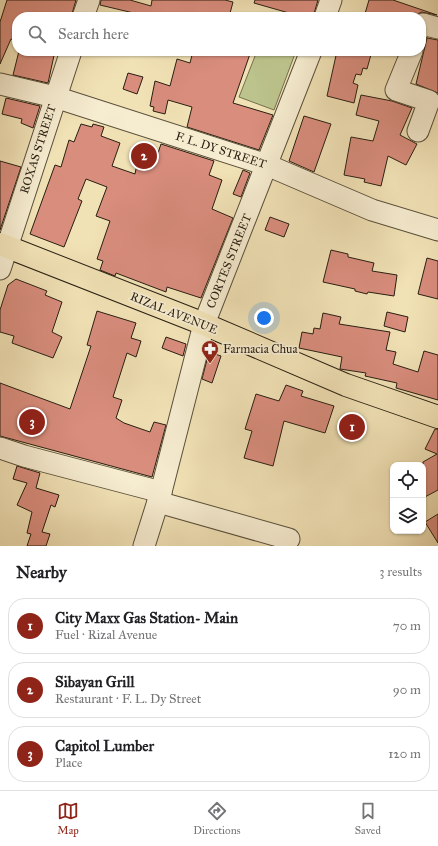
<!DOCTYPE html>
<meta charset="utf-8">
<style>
:root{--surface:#fff;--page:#f2f2f2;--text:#202124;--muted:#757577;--line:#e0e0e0;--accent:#8f2418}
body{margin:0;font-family:"IM FELL Great Primer",serif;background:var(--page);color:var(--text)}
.controls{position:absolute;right:12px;bottom:12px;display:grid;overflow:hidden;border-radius:8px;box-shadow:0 1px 3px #0004}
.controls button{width:36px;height:36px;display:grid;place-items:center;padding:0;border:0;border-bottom:1px solid var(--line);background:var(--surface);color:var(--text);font:20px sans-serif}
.you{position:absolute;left:264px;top:318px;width:14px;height:14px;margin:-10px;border:3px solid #fff;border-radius:50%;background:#1a73e8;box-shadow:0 0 0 6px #1a73e833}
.badge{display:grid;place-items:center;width:26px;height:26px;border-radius:50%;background:var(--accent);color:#fff;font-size:13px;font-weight:700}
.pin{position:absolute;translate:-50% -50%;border:2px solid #fff;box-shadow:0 1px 4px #0006}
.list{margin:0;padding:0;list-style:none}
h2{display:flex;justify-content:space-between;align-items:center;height:52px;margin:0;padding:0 16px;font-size:17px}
h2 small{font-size:13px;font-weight:400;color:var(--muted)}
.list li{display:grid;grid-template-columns:26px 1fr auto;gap:12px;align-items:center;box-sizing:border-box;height:56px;margin:0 8px 8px;padding:0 8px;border:1px solid var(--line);border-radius:16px}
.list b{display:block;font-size:15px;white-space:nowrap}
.list p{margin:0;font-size:13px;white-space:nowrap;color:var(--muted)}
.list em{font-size:13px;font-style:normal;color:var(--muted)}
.icon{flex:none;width:22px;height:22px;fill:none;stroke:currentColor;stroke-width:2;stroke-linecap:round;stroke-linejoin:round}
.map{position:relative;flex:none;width:438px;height:546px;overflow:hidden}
.search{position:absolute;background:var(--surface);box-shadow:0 1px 3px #0004;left:12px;right:12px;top:12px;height:44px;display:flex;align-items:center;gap:10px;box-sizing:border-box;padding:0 14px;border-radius:16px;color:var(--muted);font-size:15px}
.sheet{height:244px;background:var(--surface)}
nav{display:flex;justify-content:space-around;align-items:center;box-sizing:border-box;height:56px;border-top:1px solid var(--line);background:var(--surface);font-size:11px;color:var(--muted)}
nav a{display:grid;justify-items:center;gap:2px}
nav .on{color:var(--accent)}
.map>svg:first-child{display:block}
.green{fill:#bcc38c;stroke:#72704e}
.building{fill:#d98d7d;stroke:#281e11}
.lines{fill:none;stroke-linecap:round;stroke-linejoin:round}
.minor-casing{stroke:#5a4f3a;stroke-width:23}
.major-casing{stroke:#281e11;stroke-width:24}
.minor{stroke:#f6ecd0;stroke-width:21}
.major{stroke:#f1e2b6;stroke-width:22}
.labels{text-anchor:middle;stroke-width:3.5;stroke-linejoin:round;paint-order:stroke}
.street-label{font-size:12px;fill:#281e11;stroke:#f6ecd0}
.poi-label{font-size:12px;fill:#281e11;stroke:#f6ecd0;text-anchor:start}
</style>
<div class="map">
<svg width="438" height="546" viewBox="0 0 438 546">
<rect width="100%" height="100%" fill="#f1e2b6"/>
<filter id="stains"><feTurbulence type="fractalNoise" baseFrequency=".005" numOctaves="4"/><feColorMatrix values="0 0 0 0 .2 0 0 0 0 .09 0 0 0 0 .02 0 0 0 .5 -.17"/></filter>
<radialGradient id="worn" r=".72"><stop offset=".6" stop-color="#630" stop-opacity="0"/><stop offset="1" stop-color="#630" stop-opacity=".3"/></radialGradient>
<polygon class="green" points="257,51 296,51 274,110 239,97"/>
<g class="building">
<polygon points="7,0 76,0 71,17 17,17 17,41 11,39 0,64 0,22"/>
<polygon points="101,0 130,0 151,6 152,0 225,0 233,2 229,17 141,17 142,15 100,5"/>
<polygon points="255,0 318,0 313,17 303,17 254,3"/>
<polygon points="369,0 393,0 437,15 421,12 414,17 364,17"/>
<polygon points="427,38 438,40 438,93 416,84"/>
<polygon points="19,51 55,51 48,83 13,75"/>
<polygon points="193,51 251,51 233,103 273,115 259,150 187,127 192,107 168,100 165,114 153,111 154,107 150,106 155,81 170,86 177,59 190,63"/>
<polygon points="337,51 372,51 367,69 363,68 361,75 356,74 353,83 358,85 354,103 327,96"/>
<polygon points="128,73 143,77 137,94 123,89"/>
<polygon points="361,95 392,101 412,108 400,135 417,144 406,165 388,156 381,186 364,182 365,179 344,175 351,137 373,141 379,121 356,115"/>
<polygon points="6,98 40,106 33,128 21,123 22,119 2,114"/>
<polygon points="304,116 331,124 314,172 289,161"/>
<polygon points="81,124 92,127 93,124 104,127 101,136 120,143 112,166 135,174 139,154 156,159 161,144 214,161 209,175 222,180 212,209 233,218 201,298 167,287 166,292 116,273 115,276 100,270 103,261 97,259 110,221 96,216 107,187 86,179 78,199 82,201 64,247 30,234 55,165 61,167 69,140 74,142"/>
<polygon points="0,161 21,167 0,230"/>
<polygon points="243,170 250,173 241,197 233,194"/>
<polygon points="270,217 289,224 284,237 265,230"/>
<polygon points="331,250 348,254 348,257 374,263 372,271 397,275 394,296 368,292 367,294 355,291 355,289 323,282"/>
<polygon points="427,258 438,261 438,299 418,294"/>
<polygon points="16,279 47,291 45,295 62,302 52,332 62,337 53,358 12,343 14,336 0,332 0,310 8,285"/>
<polygon points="97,311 136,323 131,338 141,341 136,357 127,353 113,397 122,400 116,418 124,423 150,432 154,422 166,425 152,477 0,436 0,383 70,409 91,346 87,345"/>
<polygon points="387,312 408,317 405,332 384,326"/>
<polygon points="323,313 341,317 339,324 390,332 386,350 396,352 393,364 418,372 424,351 438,355 438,400 396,388 397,383 365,376 366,373 340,369 342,357 299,348 302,332 313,334 314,328 320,329"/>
<polygon points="166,337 186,344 183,356 162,348"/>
<polygon points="209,352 221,356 212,383 202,379"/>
<polygon points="286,385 303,391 301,396 334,406 325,433 284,421 273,466 244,458 252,431 245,429 256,394 279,401"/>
<polygon points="435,429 438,429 438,490 423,498 423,462 437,454 425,449"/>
<polygon points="17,466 40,473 36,488 59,495 55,507 51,505 42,532 50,534 46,546 27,546 31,534 27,533 32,512 17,505 27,483 13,479"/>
<polygon points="438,514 438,543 425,522"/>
</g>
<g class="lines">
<defs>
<g id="minor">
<polyline points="83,17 89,0"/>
<polyline points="325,17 331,0"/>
<polyline points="421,28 423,24 438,28"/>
<polyline points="412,51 396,90 429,101 418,131"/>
<polyline points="0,84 55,97 267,165 372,210 438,230"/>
<polyline points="0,269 71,51"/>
<polyline points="0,448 24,456 161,492"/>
<polyline points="158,502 289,539"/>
<polyline points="144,546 161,492 204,324 311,51"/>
</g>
<polyline id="major" points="0,244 204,324 346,385 438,417"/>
</defs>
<use href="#minor" class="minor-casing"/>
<use href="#major" class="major-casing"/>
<use href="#minor" class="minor"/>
<use href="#major" class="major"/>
</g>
<defs>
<symbol id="pharmacy-pin" viewBox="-11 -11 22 30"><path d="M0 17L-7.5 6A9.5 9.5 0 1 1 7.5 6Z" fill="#8f2418" stroke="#f6ecd0"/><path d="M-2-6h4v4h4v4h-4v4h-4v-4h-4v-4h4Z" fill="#fff"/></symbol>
</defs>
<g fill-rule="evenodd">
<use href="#pharmacy-pin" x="200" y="339" width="20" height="27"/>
</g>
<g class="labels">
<g class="street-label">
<text transform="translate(38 149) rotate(-72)" y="4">ROXAS STREET</text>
<text transform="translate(221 150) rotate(18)" y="4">F. L. DY STREET</text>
<text transform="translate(229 261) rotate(-68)" y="4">CORTES STREET</text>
<text transform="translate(174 313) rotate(22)" y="4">RIZAL AVENUE</text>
</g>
<g class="poi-label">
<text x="223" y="353">Farmacia Chua</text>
</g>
</g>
<rect width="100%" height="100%" filter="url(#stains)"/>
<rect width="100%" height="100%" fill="url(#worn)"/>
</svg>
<div class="controls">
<button><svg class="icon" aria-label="locate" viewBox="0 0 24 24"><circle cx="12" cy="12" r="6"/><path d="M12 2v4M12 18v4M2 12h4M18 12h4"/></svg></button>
<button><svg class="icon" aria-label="layers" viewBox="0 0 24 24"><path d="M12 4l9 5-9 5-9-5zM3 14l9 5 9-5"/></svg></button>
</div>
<div class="you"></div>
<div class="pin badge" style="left:352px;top:427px">1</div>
<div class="pin badge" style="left:144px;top:156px">2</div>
<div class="pin badge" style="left:32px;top:422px">3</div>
<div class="search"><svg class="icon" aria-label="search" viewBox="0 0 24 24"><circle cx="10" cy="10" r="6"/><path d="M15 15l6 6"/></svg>Search here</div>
</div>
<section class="sheet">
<h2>Nearby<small>3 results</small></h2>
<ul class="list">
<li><span class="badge">1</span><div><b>City Maxx Gas Station- Main</b><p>Fuel · Rizal Avenue</p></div><em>70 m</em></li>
<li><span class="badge">2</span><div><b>Sibayan Grill</b><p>Restaurant · F. L. Dy Street</p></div><em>90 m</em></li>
<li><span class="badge">3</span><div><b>Capitol Lumber</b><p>Place</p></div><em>120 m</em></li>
</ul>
</section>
<nav>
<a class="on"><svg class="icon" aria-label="map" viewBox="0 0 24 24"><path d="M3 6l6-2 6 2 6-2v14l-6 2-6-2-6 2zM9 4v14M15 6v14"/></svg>Map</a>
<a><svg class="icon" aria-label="directions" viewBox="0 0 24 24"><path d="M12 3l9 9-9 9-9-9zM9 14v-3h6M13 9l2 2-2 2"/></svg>Directions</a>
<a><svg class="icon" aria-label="saved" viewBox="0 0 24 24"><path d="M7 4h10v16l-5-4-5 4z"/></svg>Saved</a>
</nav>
